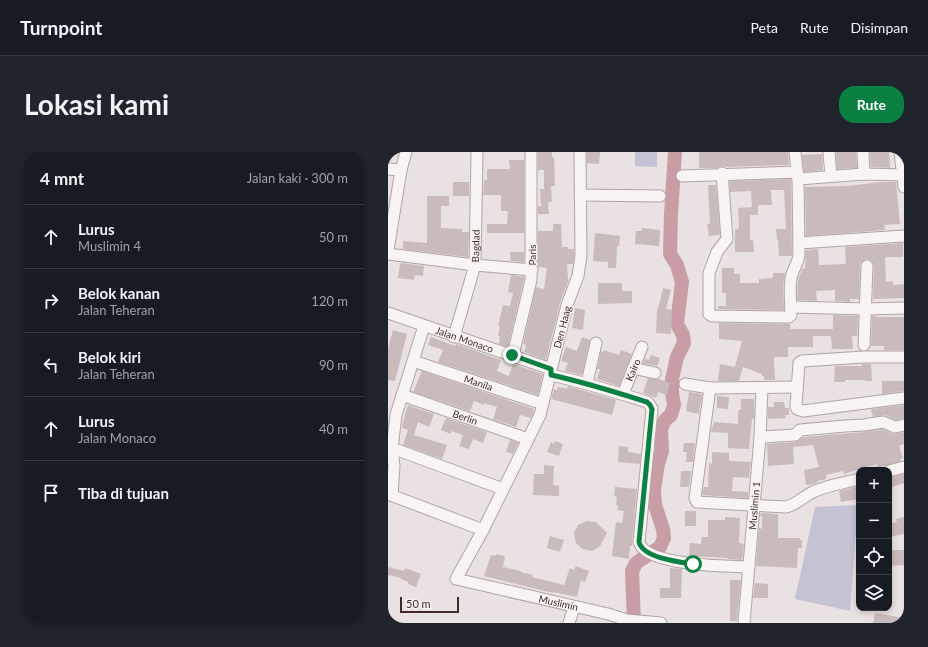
<!DOCTYPE html>
<html lang="id">
<meta charset="utf-8">
<style>
:root{--surface:#171b24;--page:#20242c;--text:#f1f3f6;--muted:#9ea1a6;--line:#363941;--accent:#0b8043}
body{margin:0;font-family:Lato,sans-serif;background:var(--page);color:var(--text)}
.controls{position:absolute;right:12px;bottom:12px;display:grid;overflow:hidden;border-radius:8px;box-shadow:0 2px 6px #0003}
.controls button{width:36px;height:36px;display:grid;place-items:center;padding:0;border:0;border-bottom:1px solid var(--line);background:var(--surface);color:var(--text);font:20px sans-serif}
.scale{position:absolute;left:12px;bottom:10px;width:59px;box-sizing:border-box;padding-left:4px;border:2px solid #402a2b;border-top:0;font-size:11px;line-height:14px;white-space:nowrap;color:#402a2b;-webkit-text-stroke:3px #f7f1f1;paint-order:stroke}
.stop{position:absolute;width:12px;height:12px;margin:-9px;border:3px solid #0b8043;border-radius:50%;background:#fff}
.stop.end{background:#0b8043;border-color:#fff;box-shadow:0 1px 4px #0008}
.list{margin:0;padding:0;list-style:none}
h2{display:flex;justify-content:space-between;align-items:center;height:52px;margin:0;padding:0 16px;font-size:17px}
h2 small{font-size:13px;font-weight:400;color:var(--muted)}
.list li{display:grid;grid-template-columns:26px 1fr auto;gap:12px;align-items:center;box-sizing:border-box;height:64px;padding:0 16px;border-top:1px solid var(--line)}
.list b{display:block;font-size:15px;white-space:nowrap}
.list p{margin:0;font-size:13px;white-space:nowrap;color:var(--muted)}
.list em{font-size:13px;font-style:normal;color:var(--muted)}
.icon{flex:none;width:22px;height:22px;fill:none;stroke:currentColor;stroke-width:2;stroke-linecap:round;stroke-linejoin:round}
.map{position:relative;flex:none;width:516px;height:471px;overflow:hidden;border-radius:16px}
header{display:flex;align-items:center;gap:24px;box-sizing:border-box;height:56px;padding:0 20px;background:var(--surface);border-bottom:1px solid var(--line)}
header strong{font-size:19px}
nav{display:flex;gap:22px;margin-inline-start:auto;font-size:14px}
.intro{display:flex;align-items:center;justify-content:space-between;box-sizing:border-box;height:96px;padding:0 24px}
h1{margin:0;font-size:28px}
.button{padding:10px 18px;border-radius:16px;background:var(--accent);color:#fff;font-size:14px;font-weight:700}
main{display:flex;gap:24px;padding:0 24px}
aside{flex:1;background:var(--surface);border-radius:16px;box-shadow:0 2px 6px #0003}
.map>svg:first-child{display:block}
.green{fill:#c4c2d3}
.lines{fill:none;stroke-linecap:round;stroke-linejoin:round}
.river{stroke:#c89da4;stroke-width:14}
.building{fill:#c9bbbc}
.minor-casing{stroke:#b0a3a4;stroke-width:13}
.minor{stroke:#f8f4f4;stroke-width:11}
.route{stroke:#0b8043;stroke-width:5}
.labels{text-anchor:middle;stroke-width:3;stroke-linejoin:round;paint-order:stroke}
.street-label{font-size:10px;fill:#402a2b;stroke:#f7f1f1}
</style>
<header>
<strong>Turnpoint</strong>
<nav><a>Peta</a><a>Rute</a><a>Disimpan</a></nav>
</header>
<div class="intro"><h1>Lokasi kami</h1><a class="button">Rute</a></div>
<main>
<aside>
<h2>4 mnt<small>Jalan kaki · 300 m</small></h2>
<ul class="list">
<li><svg class="icon" aria-label="ahead" viewBox="0 0 24 24"><path d="M12 20V5M6 11l6-6 6 6"/></svg><div><b>Lurus</b><p>Muslimin 4</p></div><em>50 m</em></li>
<li><svg class="icon" aria-label="right" viewBox="0 0 24 24"><path d="M7 20v-9h11M14 6l5 5-5 5"/></svg><div><b>Belok kanan</b><p>Jalan Teheran</p></div><em>120 m</em></li>
<li><svg class="icon" aria-label="left" viewBox="0 0 24 24"><path d="M17 20v-9H6M10 6l-5 5 5 5"/></svg><div><b>Belok kiri</b><p>Jalan Teheran</p></div><em>90 m</em></li>
<li><svg class="icon" aria-label="ahead" viewBox="0 0 24 24"><path d="M12 20V5M6 11l6-6 6 6"/></svg><div><b>Lurus</b><p>Jalan Monaco</p></div><em>40 m</em></li>
<li><svg class="icon" aria-label="arrive" viewBox="0 0 24 24"><path d="M6 21V4h12l-3 4 3 4H6"/></svg><div><b>Tiba di tujuan</b></div></li>
</ul>
</aside>
<div class="map">
<svg width="516" height="471" viewBox="0 0 516 471">
<rect width="100%" height="100%" fill="#e9e1e2"/>
<g class="green">
<polygon points="247,0 269,0 269,15 247,14"/>
<polygon points="470,353 462,459 407,447 427,355"/>
</g>
<g class="lines">
<polyline class="river" points="246,471 244,419 248,411 272,395 276,386 275,377 267,353 266,338 270,312 274,299 273,277 277,268 283,263 286,253 284,241 284,227 289,205 296,191 295,183 289,172 294,130 289,113 282,102 283,62 287,0"/>
</g>
<g class="building">
<polygon points="150,0 164,0 164,5 166,5 167,34 163,34 164,50 160,50 161,62 150,62 150,54 153,54 152,37 156,37 156,18 150,18"/>
<polygon points="199,0 212,0 211,12 199,11"/>
<polygon points="311,0 400,0 401,13 338,15 334,14 330,16 311,16"/>
<polygon points="448,0 468,0 469,16 449,17"/>
<polygon points="482,0 501,0 502,16 483,15"/>
<polygon points="434,2 435,18 416,20 414,3"/>
<polygon points="121,8 136,8 136,81 99,81 99,72 119,72 120,59 113,59 113,43 95,43 96,28 99,28 99,17 122,17"/>
<polygon points="403,27 404,104 391,104 390,88 389,88 388,77 398,77 396,38 383,38 384,53 370,53 370,63 362,63 362,88 365,88 366,100 347,100 347,77 350,77 351,74 350,56 364,55 363,39 342,40 342,29"/>
<rect x="65" y="30" width="16" height="14"/>
<polygon points="493,30 508,30 512,72 496,73 497,78 418,84 417,35 459,34"/>
<polygon points="320,33 328,33 332,83 321,84 319,72 322,72"/>
<polygon points="39,44 61,44 61,54 53,54 53,76 74,77 74,80 81,80 80,105 15,97 15,89 39,91"/>
<polygon points="165,72 173,72 174,95 180,95 180,97 186,97 186,103 185,112 179,112 180,127 181,127 172,151 158,208 136,200 138,193 135,192 148,135 156,137 159,116 150,115 150,79 165,79"/>
<polygon points="254,76 272,78 271,94 247,92 248,79 254,79"/>
<polygon points="207,81 232,84 231,94 229,94 228,116 220,116 220,110 205,109"/>
<polygon points="515,91 515,105 498,105 497,107 498,130 505,129 505,133 516,132 516,146 485,147 486,114 483,108 479,107 473,110 472,113 471,147 462,147 462,150 447,149 447,138 428,139 429,149 409,148 410,128 414,117 417,117 418,98 430,97 431,113 458,112 457,95"/>
<polygon points="122,100 136,100 136,110 123,109"/>
<polygon points="13,111 36,114 35,124 27,123 26,128 10,126 12,112 13,112"/>
<polygon points="334,116 346,116 346,122 352,122 352,131 371,131 371,127 385,126 385,121 397,121 395,135 396,158 330,157 330,154 338,154 338,141 334,141"/>
<polygon points="123,123 136,125 136,127 120,195 111,192 112,184 110,184 112,174 110,174 115,153 122,154 125,141 120,140"/>
<polygon points="210,131 234,131 234,139 244,139 244,151 210,152"/>
<polygon points="275,136 283,138 278,157 284,158 283,182 268,181 269,157 270,157"/>
<polygon points="187,156 197,158 195,178 184,176"/>
<polygon points="445,163 470,164 469,184 464,184 465,197 444,197 443,184 425,184 425,195 400,195 400,205 386,205 387,228 376,228 376,224 374,224 374,222 355,215 351,229 330,229 332,212 347,215 354,189 331,187 331,171 402,172 402,177 445,177"/>
<polygon points="484,164 488,164 488,165 516,165 516,198 496,198 496,194 483,194"/>
<polygon points="5,178 19,182 7,229 0,228 0,197"/>
<polygon points="43,185 67,194 68,192 113,208 109,219 121,224 125,212 155,222 150,243 50,210 55,198 40,193"/>
<polygon points="194,185 202,188 194,223 177,219 180,211 173,209 178,195 189,199"/>
<polygon points="216,198 231,203 233,198 244,202 231,234 209,227 212,217 209,217 213,199 215,200"/>
<polygon points="263,203 272,206 269,214 255,211 257,207 261,208"/>
<polygon points="474,212 483,212 484,229 477,229 477,228 457,228 457,230 446,230 447,214 474,214"/>
<polygon points="34,219 146,257 145,261 143,266 132,263 128,275 105,267 109,255 96,251 96,253 86,249 82,259 25,240"/>
<polygon points="260,226 270,227 282,231 279,243 270,240 268,246 255,241"/>
<polygon points="494,229 516,229 516,239 494,242"/>
<polygon points="180,234 228,248 224,263 163,247 166,237 169,238 170,235 179,237"/>
<polygon points="301,240 314,242 311,262 298,259"/>
<polygon points="329,244 341,245 340,257 329,256"/>
<polygon points="353,247 366,247 366,267 364,267 361,297 340,296 340,281 323,280 326,270 350,272 350,258 353,258"/>
<polygon points="386,250 396,250 397,256 401,256 401,263 397,263 398,266 380,267 380,255 386,255"/>
<polygon points="20,253 46,262 41,275 30,270 26,283 59,293 54,307 15,293 20,278 14,276 14,274"/>
<polygon points="516,253 516,266 508,268 497,263 485,265 483,257"/>
<polygon points="58,266 99,280 95,291 85,287 81,297 71,294 75,283 63,279 63,282 53,278"/>
<polygon points="494,277 505,282 516,280 516,292 511,294 515,306 512,307 513,309 489,316 489,312 474,316 456,322 455,319 438,323 438,327 429,329 430,330 426,332 418,333 416,318 431,315 425,293 405,295 406,312 380,314 379,292 407,290 415,285 476,280"/>
<polygon points="122,288 130,291 125,302 118,300"/>
<polygon points="167,289 175,292 171,304 159,300 163,290 166,292"/>
<polygon points="296,291 307,291 305,310 298,310 299,300 295,300"/>
<polygon points="231,294 240,295 240,300 253,302 252,312 230,310"/>
<polygon points="324,300 341,301 341,309 363,310 361,326 345,325 344,339 360,340 360,346 314,343 316,335 320,335 321,311 324,312"/>
<polygon points="156,313 166,314 165,333 171,334 171,344 145,343 146,322 156,322"/>
<polygon points="293,319 303,319 301,335 292,335"/>
<polygon points="516,322 516,331 501,336 501,326"/>
<polygon points="471,334 471,347 453,350 451,339"/>
<polygon points="227,335 249,337 244,391 244,394 242,394 241,407 224,404 228,370 234,371 236,359 229,358 230,354 228,353 229,345 226,344"/>
<rect x="297" y="359" width="11" height="15"/>
<polygon points="373,361 390,362 390,386 412,386 412,388 414,388 414,396 410,396 409,416 368,414 371,376 374,377 374,364 372,364"/>
<polygon points="337,365 352,366 351,391 356,392 354,408 340,407 340,406 301,404 302,391 313,392 314,385 320,385 320,368 337,368"/>
<polygon points="516,365 516,382 501,385 501,372 509,370 508,367"/>
<polygon points="199,369 208,370 219,381 212,394 204,399 194,397 188,391 186,381 190,373"/>
<polygon points="162,384 176,388 172,400 159,396"/>
<polygon points="501,398 516,398 516,413 501,414"/>
<polygon points="108,402 117,404 115,415 133,419 133,420 145,423 144,425 176,433 182,416 186,418 188,414 201,419 197,430 193,428 189,445 165,440 165,441 96,424 103,403 107,404"/>
<polygon points="0,415 16,419 17,416 33,422 28,435 20,432 20,430 13,427 13,426 0,423"/>
<polygon points="282,416 294,417 293,446 272,446 272,436 282,436"/>
<polygon points="342,428 353,428 349,469 342,469"/>
<polygon points="367,431 380,432 380,446 365,446"/>
<polygon points="487,461 516,466 516,471 485,471"/>
</g>
<g class="lines">
<defs>
<g id="minor">
<path id="s1" d="M192,0L193,103L190,124L179,153L152,263L95,378L68,427L220,462L239,468L273,471"/>
<polyline points="441,0 443,24"/>
<polyline points="475,0 476,22"/>
<polyline points="512,0 516,35"/>
<polyline points="0,17 13,18"/>
<path d="M334,21L339,87L329,100L321,121V162L324,164L401,165L403,163C403,151 401,138 403,127C404,118 410,112 411,103L410,27L407,0"/>
<polyline points="294,24 409,20"/>
<polyline points="410,27 476,22 516,23"/>
<polyline points="192,43 272,44"/>
<polyline points="411,91 516,84"/>
<polyline points="0,98 13,18 18,0"/>
<polyline points="0,102 87,113 144,118"/>
<polyline points="403,155 478,157 516,156"/>
<path id="s2" d="M0,161L163,217"/>
<path id="s3" d="M66,185L87,113L89,0"/>
<polyline points="476,193 479,114"/>
<polyline points="125,203 143,128 143,0"/>
<polyline points="516,205 476,205 414,209 411,211 408,254 409,257 415,259 516,246"/>
<path id="s4" d="M25,209L155,252"/>
<polyline points="245,216 267,221"/>
<path d="M163,223C196,230 227,240 259,250L262,253L264,257L251,390C257,414 340,414 361,415"/>
<polyline points="199,231 208,191"/>
<polyline points="297,232 322,236 409,235"/>
<path d="M322,236L307,346L309,350L398,355C408,353 416,344 425,340C439,333 456,331 471,327"/>
<path id="s5" d="M235,242L254,195"/>
<path id="s6" d="M14,243L140,287"/>
<polyline points="372,285 407,283 412,278 457,274 476,273 495,270 507,275 516,273"/>
<polyline points="4,296 115,337"/>
<polyline points="501,319 516,315"/>
<polyline points="0,342 95,378"/>
<polyline points="4,343 6,314 4,296 8,263 36,174"/>
<polyline points="181,471 186,455"/>
<path id="s7" d="M356,471L372,285L374,236"/>
</g>
</defs>
<use href="#minor" class="minor-casing"/>
<use href="#minor" class="minor"/>
</g>
<g class="lines">
<path class="route" d="M124,203L163,217V223C196,230 227,240 259,250L262,253L264,257L251,390C255,406 291,410 305,412"/>
</g>
<g class="labels">
<g class="street-label">
<text dy="4" stroke="none"><textPath href="#s3" startOffset="94">Bagdad</textPath></text>
<text transform="translate(144 103) rotate(-90)" y="4">Paris</text>
<text transform="translate(174 175) rotate(-76)" y="4">Den Haag</text>
<text dy="4" stroke="none"><textPath href="#s2" startOffset="81">Jalan Monaco</textPath></text>
<text dy="4" stroke="none"><textPath href="#s5" startOffset="26">Kairo</textPath></text>
<text dy="4" stroke="none"><textPath href="#s4" startOffset="69">Manila</textPath></text>
<text dy="4" stroke="none"><textPath href="#s6" startOffset="67">Berlin</textPath></text>
<text dy="4" stroke="none"><textPath href="#s7" startOffset="118">Muslimin 1</textPath></text>
<text dy="4" stroke="none"><textPath href="#s1" startOffset="558">Muslimin</textPath></text>
</g>
</g>
</svg>
<div class="controls">
<button>+</button>
<button>−</button>
<button><svg class="icon" aria-label="locate" viewBox="0 0 24 24"><circle cx="12" cy="12" r="6"/><path d="M12 2v4M12 18v4M2 12h4M18 12h4"/></svg></button>
<button><svg class="icon" aria-label="layers" viewBox="0 0 24 24"><path d="M12 4l9 5-9 5-9-5zM3 14l9 5 9-5"/></svg></button>
</div>
<div class="scale">50 m</div>
<div class="stop" style="left:305px;top:412px"></div>
<div class="stop end" style="left:124px;top:203px"></div>
</div>
</main>
